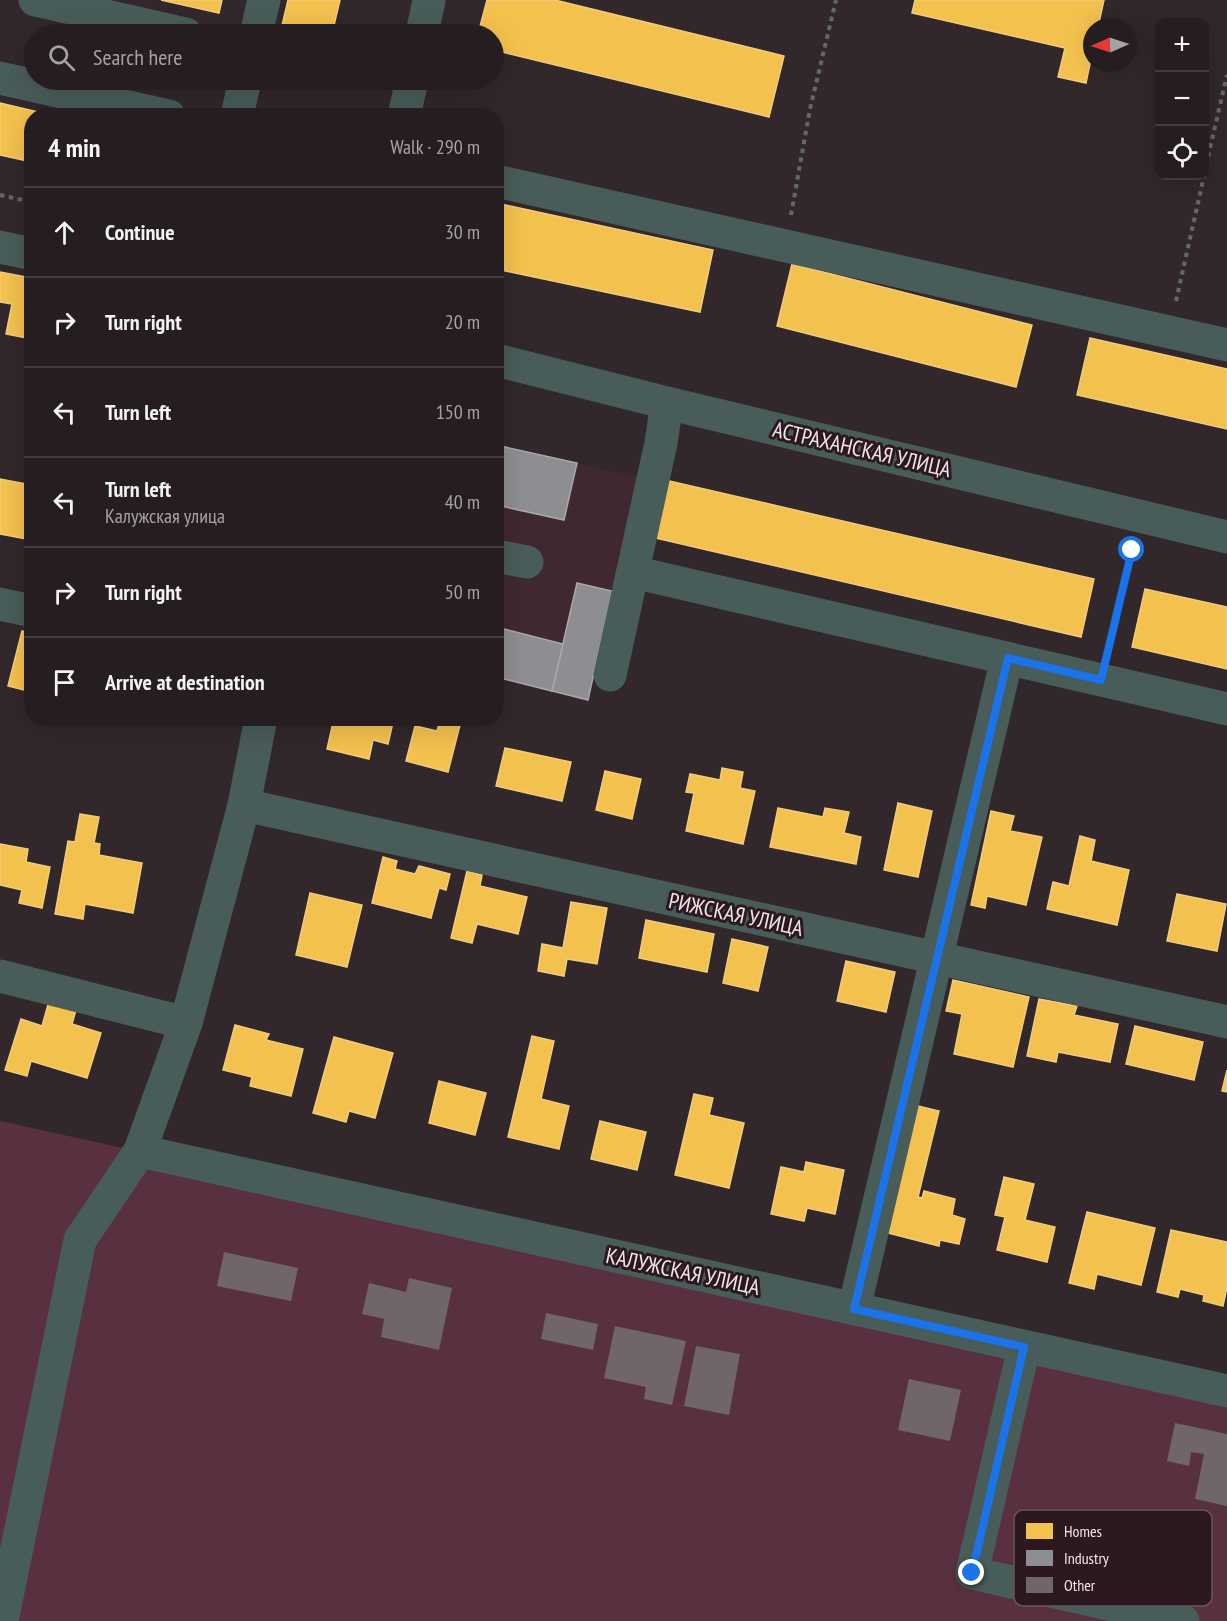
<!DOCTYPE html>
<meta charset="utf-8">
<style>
:root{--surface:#261d20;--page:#2e2629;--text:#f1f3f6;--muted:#a4a2a5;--line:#423b3e}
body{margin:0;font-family:"PT Sans Narrow",sans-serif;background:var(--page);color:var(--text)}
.controls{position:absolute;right:18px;top:18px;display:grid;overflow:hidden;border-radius:12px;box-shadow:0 6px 24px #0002}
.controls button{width:54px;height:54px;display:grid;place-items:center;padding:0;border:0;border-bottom:2px solid var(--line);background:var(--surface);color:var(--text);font:30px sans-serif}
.compass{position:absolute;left:1083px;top:18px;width:54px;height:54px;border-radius:50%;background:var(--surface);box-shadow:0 6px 24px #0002;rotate:267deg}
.stop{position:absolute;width:18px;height:18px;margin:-14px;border:4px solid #1a73e8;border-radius:50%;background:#fff}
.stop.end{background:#1a73e8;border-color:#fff;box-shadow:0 2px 6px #0008}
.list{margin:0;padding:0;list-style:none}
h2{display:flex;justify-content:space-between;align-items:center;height:78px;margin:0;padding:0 24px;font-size:26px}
h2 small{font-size:20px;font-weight:400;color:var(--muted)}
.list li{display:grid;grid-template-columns:39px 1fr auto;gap:18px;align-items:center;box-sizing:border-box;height:90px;padding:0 24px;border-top:2px solid var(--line)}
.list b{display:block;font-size:22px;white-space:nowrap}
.list p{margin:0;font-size:20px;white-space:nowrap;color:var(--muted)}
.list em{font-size:20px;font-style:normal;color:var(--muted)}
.icon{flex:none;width:33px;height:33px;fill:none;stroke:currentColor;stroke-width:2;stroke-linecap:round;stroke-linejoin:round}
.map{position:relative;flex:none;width:1227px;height:1621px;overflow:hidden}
.search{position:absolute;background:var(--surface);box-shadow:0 6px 24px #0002;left:24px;top:24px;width:480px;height:66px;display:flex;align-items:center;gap:15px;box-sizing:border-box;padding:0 21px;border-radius:33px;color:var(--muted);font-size:22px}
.panel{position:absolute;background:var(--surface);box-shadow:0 6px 24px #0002;left:24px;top:108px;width:480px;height:618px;border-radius:24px}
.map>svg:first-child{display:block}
.built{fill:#402830}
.green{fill:#59303f}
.homes{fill:#f2c14e;stroke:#f2cc7c;stroke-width:1.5}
.industry{fill:#8d8d92;stroke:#aba7ac;stroke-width:1.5}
.building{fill:#706669}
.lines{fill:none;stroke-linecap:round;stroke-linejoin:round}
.path{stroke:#616969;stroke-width:4;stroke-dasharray:4.5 4.5;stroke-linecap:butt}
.minor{stroke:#485c59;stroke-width:33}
.route{stroke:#1a73e8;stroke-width:8}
.labels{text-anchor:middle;stroke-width:6;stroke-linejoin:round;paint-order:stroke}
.street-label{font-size:22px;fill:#f1e4e8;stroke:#2c1920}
.key{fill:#2c1920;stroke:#67565c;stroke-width:1.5}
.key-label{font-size:16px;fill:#f1e4e8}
</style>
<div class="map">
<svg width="1227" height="1621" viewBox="0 0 1227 1621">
<rect width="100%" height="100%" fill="#32272a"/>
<polygon class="built" points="497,445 638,477 588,700 497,677"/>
<polygon class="green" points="0,1121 1227,1391 1227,1621 0,1621"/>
<g class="homes">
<polygon points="161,0 222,0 219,13"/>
<polygon points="288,0 340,0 332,34 280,34"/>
<polygon points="487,0 555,0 784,56 769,117 494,50 494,34 478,34"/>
<polygon points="915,0 1104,0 1098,27 1092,27 1092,54 1086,83 1058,77 1065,48 912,13"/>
<polygon points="0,103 55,116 32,116 32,162 0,155"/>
<polygon points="496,203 713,250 700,312 496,269"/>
<polygon points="792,264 1032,325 1016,387 777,326"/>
<polygon points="0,272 32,278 32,339 6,334 12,304 0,302"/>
<polygon points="1090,338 1227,369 1227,429 1077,395"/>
<polygon points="0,479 32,485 32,540 0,534"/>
<polygon points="665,480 1094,579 1081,637 651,537"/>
<polygon points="1145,589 1227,607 1227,669 1132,647"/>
<polygon points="22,631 32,633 32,692 8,686"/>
<polygon points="334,718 394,718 388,744 373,740 369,759 327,749"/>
<polygon points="440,720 460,725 448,772 406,761 415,726 437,731"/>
<polygon points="505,748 571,762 562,801 496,786"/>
<polygon points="722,768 743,772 740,788 755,791 743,844 686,831 694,793 686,792 690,774 720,780"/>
<polygon points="605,771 641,779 632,819 596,810"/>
<polygon points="898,803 932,811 918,877 884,870"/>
<polygon points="778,808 823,817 825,808 849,812 844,833 861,837 856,864 770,847"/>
<polygon points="991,811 1014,816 1010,831 1042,837 1026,905 987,896 985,908 971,905"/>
<polygon points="80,814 99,817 94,843 100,844 99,855 142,863 133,913 85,904 83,919 55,914 68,841 75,842"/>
<polygon points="1080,836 1095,840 1091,861 1129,870 1117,925 1047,909 1053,882 1069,886"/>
<polygon points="0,844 28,849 26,862 50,867 42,908 19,903 22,890 0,885"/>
<polygon points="383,857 397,861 395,869 415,874 419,866 450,874 446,890 439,888 431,918 372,903"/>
<polygon points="467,871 482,875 480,886 527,897 518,934 477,924 472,943 451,938"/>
<polygon points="310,893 362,905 347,967 296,955"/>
<polygon points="1177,894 1226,904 1217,951 1167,941"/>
<polygon points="571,902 607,908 597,964 567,959 564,976 538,971 542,944 563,948"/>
<polygon points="646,920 714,934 707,972 639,958"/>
<polygon points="732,939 768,947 758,991 723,983"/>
<polygon points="846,961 895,972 886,1012 837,1001"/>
<polygon points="953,980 1029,997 1013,1067 954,1054 962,1014 946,1011"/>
<polygon points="1039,999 1077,1006 1074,1015 1118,1024 1110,1062 1058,1052 1056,1062 1027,1056"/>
<polygon points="49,1001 76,1010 72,1024 101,1033 87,1078 31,1061 27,1076 5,1070 21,1019 42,1026"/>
<polygon points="235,1025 269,1034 266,1040 303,1049 291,1096 250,1086 252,1077 223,1070"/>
<polygon points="1135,1026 1203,1042 1194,1080 1126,1064"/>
<polygon points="532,1036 554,1041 541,1099 569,1106 559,1149 508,1137"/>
<polygon points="334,1037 393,1053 375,1118 349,1111 346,1122 313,1113"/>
<polygon points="1227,1070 1227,1092 1222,1091"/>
<polygon points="439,1081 486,1093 475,1135 429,1123"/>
<polygon points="694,1094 713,1098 709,1115 744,1123 729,1188 675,1175"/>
<polygon points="914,1105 939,1111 918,1197 922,1198 924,1191 955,1199 952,1215 965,1219 959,1244 940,1240 939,1246 884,1232"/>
<polygon points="600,1121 646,1132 637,1170 591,1159"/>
<polygon points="806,1162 844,1170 835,1214 807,1208 804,1221 771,1214 781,1167 804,1172"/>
<polygon points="1004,1177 1034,1184 1025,1220 1055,1227 1047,1262 997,1250 1005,1217 995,1215"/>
<polygon points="1087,1212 1155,1228 1141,1285 1097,1274 1094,1289 1069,1283"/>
<polygon points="1171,1230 1227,1242 1227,1287 1223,1306 1203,1301 1204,1295 1180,1289 1178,1297 1157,1292"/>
</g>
<g class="industry">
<polygon points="496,445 577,463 564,520 496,505"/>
<polygon points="577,583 612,591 588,700 552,691"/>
<polygon points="496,627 563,644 552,691 496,677"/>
</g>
<g class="building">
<polygon points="224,1252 298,1268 291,1301 217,1286"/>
<polygon points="409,1278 452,1288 439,1350 381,1337 384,1319 362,1314 369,1283 406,1292"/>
<polygon points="546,1313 598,1324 593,1350 541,1339"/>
<polygon points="615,1326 686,1341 672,1405 644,1399 646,1387 604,1378"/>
<polygon points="696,1346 740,1354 729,1415 684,1406"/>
<polygon points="909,1379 961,1390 950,1441 898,1430"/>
<polygon points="1175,1423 1227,1434 1227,1506 1195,1499 1204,1454 1191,1452 1189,1466 1167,1461"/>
</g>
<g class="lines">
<g class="path">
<polyline points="1204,174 1227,75"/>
<polyline points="0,195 32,202"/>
<polyline points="791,215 810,109 836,0"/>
<polyline points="1176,301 1204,176"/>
<polyline points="1108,650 1132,550"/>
</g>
<g class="minor">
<polyline points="35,0 186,34"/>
<polyline points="256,34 264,0"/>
<polyline points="422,34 429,0"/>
<polyline points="0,78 169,116"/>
<polyline points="237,116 245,80"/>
<polyline points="404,116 412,80"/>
<polyline points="496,181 1227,345"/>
<polyline points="0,247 32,254"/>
<polyline points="496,360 667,403 1227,537"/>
<polyline points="496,556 527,562"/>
<polyline points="633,572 1227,709"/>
<polyline points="0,604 32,611"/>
<polyline points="610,675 661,443 667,403"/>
<polyline points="244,805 1227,1022"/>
<polyline points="0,976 186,1023"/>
<polyline points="140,1151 1227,1391"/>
<polyline points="854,1309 1007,658"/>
<polyline points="1024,1347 972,1573 1183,1621"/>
<polyline points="2,1621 80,1240 140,1151 186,1023 244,805 261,718"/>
</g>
</g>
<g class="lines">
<polyline class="route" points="972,1573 1024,1347 854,1309 1008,658 1101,680 1132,550"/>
</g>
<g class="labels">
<g class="street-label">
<text transform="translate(862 449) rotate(13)" y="8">АСТРАХАНСКАЯ УЛИЦА</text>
<text transform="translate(736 914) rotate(12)" y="8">РИЖСКАЯ УЛИЦА</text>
<text transform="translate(683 1271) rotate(12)" y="8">КАЛУЖСКАЯ УЛИЦА</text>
</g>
</g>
<rect x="1014" y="1510" width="198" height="96" rx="9" class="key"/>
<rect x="1026" y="1523" width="27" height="16" fill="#f2c14e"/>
<rect x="1026" y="1550" width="27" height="16" fill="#8d8d92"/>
<rect x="1026" y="1577" width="27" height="16" fill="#706669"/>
<g class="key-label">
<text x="1064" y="1537">Homes</text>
<text x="1064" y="1564">Industry</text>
<text x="1064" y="1591">Other</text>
</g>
</svg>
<div class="controls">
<button>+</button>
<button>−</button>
<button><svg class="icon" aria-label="locate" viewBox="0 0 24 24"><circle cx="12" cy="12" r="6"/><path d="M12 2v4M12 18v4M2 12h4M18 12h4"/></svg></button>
</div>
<svg class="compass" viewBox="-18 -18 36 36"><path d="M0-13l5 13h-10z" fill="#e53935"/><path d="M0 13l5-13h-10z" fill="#a4a2a5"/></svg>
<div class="stop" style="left:1132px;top:550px"></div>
<div class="stop end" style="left:972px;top:1573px"></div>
<div class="search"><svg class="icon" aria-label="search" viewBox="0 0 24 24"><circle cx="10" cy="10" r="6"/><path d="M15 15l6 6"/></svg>Search here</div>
<section class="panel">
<h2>4 min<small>Walk · 290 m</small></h2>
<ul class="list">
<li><svg class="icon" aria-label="ahead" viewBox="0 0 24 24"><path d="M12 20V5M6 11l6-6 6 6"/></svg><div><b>Continue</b></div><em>30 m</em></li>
<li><svg class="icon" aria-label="right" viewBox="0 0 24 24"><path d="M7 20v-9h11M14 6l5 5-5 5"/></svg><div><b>Turn right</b></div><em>20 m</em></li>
<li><svg class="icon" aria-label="left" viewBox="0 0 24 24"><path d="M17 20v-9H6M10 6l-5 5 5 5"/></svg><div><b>Turn left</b></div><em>150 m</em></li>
<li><svg class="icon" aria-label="left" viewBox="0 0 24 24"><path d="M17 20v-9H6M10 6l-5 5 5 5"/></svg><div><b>Turn left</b><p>Калужская улица</p></div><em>40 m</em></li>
<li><svg class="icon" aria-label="right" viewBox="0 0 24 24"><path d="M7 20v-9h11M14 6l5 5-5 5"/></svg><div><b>Turn right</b></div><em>50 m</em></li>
<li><svg class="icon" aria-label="arrive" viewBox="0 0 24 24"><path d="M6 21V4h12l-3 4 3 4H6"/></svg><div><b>Arrive at destination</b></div></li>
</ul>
</section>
</div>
